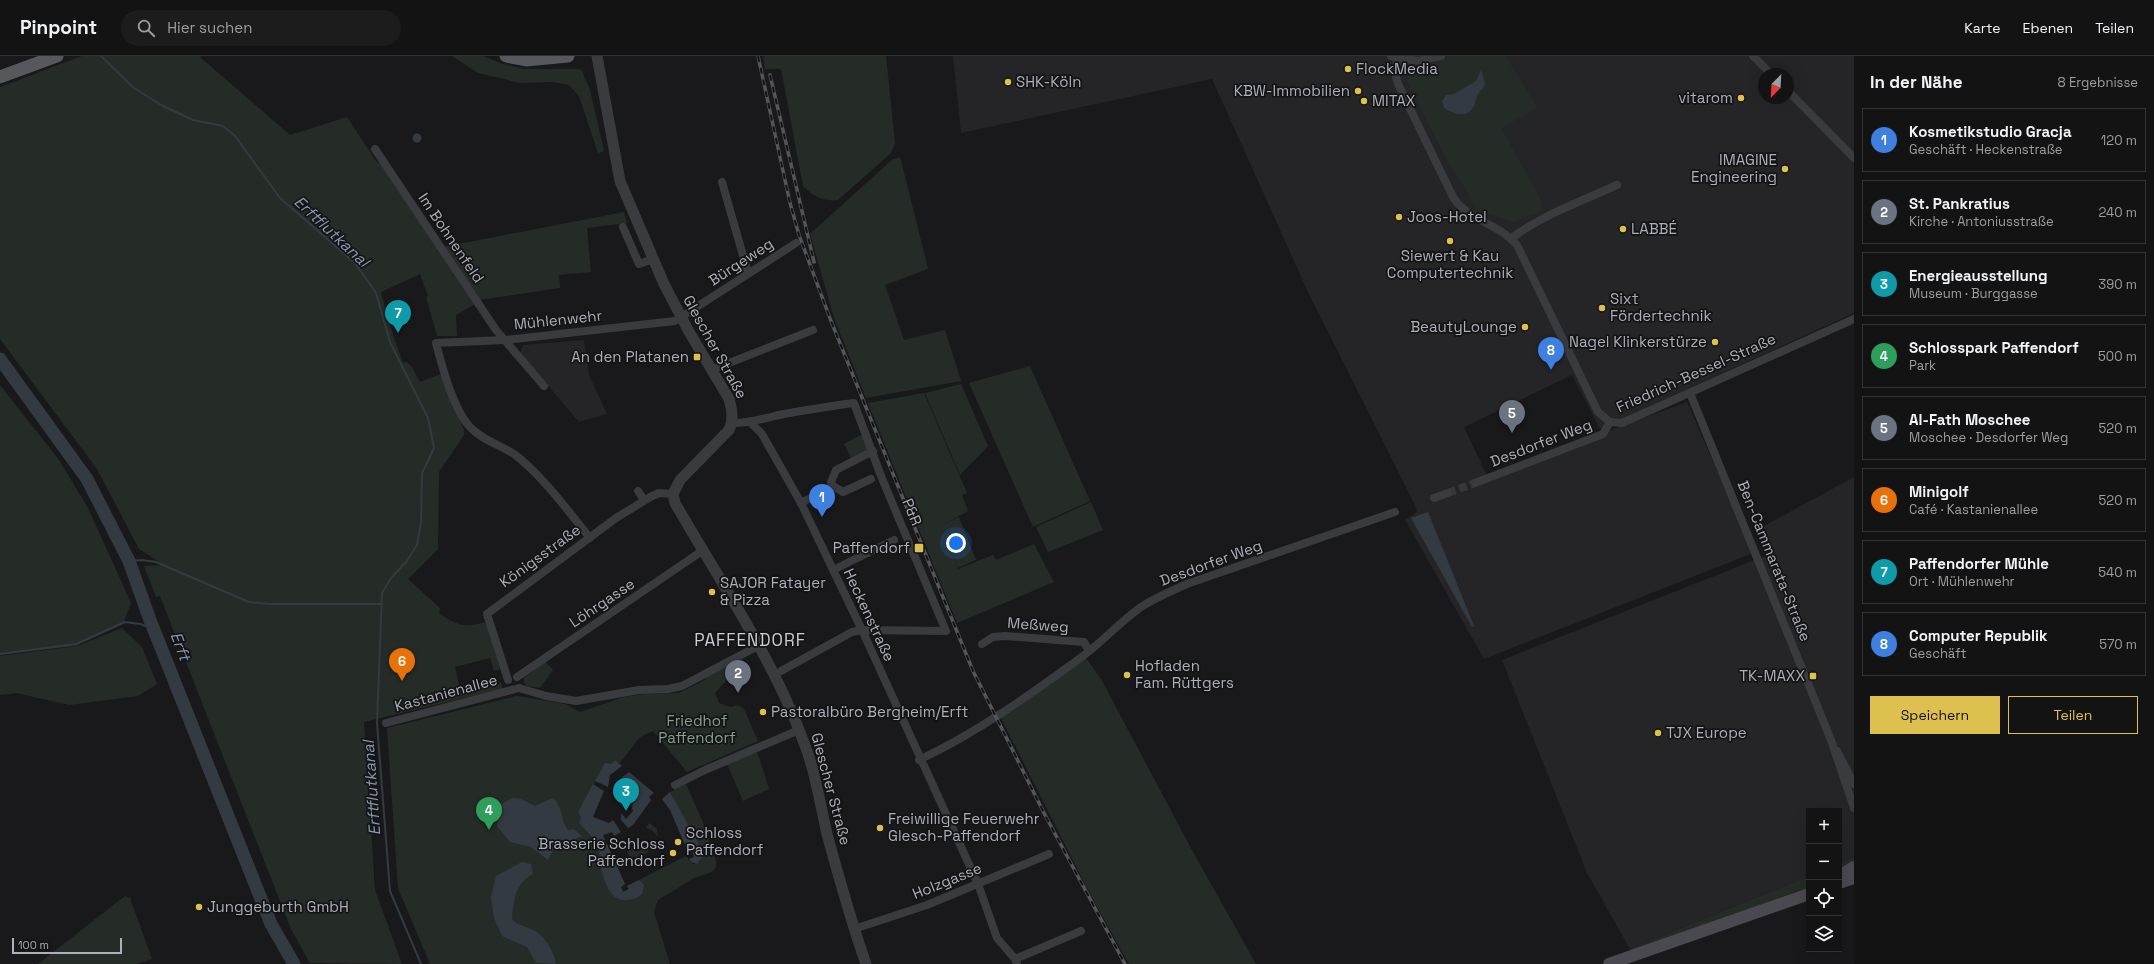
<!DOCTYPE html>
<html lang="de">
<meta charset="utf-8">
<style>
:root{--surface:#131314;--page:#1c1c1d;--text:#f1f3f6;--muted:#9d9ea0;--line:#323234;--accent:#dec04e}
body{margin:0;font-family:"Space Grotesk",sans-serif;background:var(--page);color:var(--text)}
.controls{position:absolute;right:12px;bottom:12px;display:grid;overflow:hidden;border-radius:0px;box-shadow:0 4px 16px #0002}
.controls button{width:36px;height:36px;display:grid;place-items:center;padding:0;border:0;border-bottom:1px solid var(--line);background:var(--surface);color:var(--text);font:20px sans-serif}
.compass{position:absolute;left:1758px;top:12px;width:36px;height:36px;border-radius:50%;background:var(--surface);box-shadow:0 4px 16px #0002;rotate:204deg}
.scale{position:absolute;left:12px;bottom:10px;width:110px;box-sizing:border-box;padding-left:4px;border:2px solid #adafb9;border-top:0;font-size:11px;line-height:14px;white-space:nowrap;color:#adafb9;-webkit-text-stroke:3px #141416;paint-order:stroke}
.you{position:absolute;left:956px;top:487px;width:14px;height:14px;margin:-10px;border:3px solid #fff;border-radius:50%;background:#1a73e8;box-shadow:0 0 0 6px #1a73e833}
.badge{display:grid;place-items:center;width:26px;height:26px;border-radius:50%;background:var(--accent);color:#fff;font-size:13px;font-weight:700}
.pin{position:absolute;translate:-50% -33px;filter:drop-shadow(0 1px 2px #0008)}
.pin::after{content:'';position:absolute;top:21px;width:14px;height:12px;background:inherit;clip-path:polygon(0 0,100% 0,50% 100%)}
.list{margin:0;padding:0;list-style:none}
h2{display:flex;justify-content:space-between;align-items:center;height:52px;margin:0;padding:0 16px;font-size:17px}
h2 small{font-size:13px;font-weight:400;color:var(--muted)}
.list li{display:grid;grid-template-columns:26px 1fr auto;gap:12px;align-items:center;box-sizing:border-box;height:64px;margin:0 8px 8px;padding:0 8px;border:1px solid var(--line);border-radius:0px}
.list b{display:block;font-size:15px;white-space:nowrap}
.list p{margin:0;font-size:13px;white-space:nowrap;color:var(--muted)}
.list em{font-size:13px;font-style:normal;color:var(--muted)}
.actions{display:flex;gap:8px;padding:12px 16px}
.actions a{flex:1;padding:9px 0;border:1px solid var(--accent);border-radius:0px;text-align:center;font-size:14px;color:var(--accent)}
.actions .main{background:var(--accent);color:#111}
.icon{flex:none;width:22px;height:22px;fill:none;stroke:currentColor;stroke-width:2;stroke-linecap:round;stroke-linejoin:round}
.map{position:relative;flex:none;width:1854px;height:908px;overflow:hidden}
header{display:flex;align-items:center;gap:24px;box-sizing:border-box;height:56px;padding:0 20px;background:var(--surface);border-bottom:1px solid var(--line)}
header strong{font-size:19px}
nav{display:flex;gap:22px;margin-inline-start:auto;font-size:14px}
.search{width:280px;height:36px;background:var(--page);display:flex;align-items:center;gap:10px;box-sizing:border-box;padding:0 14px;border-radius:22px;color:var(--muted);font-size:15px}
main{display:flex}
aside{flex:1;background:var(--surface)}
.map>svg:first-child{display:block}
.built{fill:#252528;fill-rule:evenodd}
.green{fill:#252c27}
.water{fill:#343a42}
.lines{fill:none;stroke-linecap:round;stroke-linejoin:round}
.stream{stroke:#343a42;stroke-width:2}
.river{stroke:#343a42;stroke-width:13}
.minor-tunnel{stroke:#37373b;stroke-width:8;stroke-dasharray:8 4;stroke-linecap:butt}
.minor{stroke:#3a3b3f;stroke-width:8}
.tertiary{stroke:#3a3b3f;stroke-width:11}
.secondary{stroke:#49494f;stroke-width:12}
.primary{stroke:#57575e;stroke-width:13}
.rail-casing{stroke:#54545a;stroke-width:3.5}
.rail{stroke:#141416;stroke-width:2;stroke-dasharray:6;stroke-linecap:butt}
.poi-dot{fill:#dec04e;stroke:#141416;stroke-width:1.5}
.labels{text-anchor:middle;stroke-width:3.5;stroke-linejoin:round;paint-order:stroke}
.poi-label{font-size:15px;fill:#adafb9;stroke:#141416;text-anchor:start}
.street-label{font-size:15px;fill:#adafb9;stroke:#141416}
.park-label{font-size:15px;fill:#86a18b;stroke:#141416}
.water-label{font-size:16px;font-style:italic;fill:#8898af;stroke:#141416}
.quarter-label{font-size:17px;letter-spacing:1px;fill:#cdced5;stroke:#141416}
</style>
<header>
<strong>Pinpoint</strong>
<div class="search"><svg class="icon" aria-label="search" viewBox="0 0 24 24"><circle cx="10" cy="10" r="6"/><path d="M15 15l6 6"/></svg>Hier suchen</div>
<nav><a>Karte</a><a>Ebenen</a><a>Teilen</a></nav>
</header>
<main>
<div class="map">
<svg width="1854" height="908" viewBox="0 0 1854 908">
<rect width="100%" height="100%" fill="#19191b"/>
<g class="built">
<path d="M953,0H1854V257L1600,373L1572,319L1464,371L1487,420L1687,346L1753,497L1484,603L1405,464L1417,456L1414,447L1308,236L1212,23L961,77ZM1764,18H1788V42H1764Z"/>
<polygon points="584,284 589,319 607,358 579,366 520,297 523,289"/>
<polygon points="1854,421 1854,801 1839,807 1839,755 1809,755 1809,820 1630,893 1587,817 1502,604 1765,500 1755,475"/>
</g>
<g class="green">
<path d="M82,0H202L200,1L290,79L347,61L376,105L385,112L475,248L456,259L457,280H437L426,241L428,240L420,218L381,236L390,270L403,307L407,306L412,311L420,326L441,318L464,374V379L439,416L438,493L408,523L440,552L439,557C458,571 465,571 487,566L500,613L494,615L490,602L455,611L461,637L497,629L501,626L502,633L364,666L375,834L402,908L310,907L291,873L160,540L156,541L144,510L164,509L139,493L97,413L0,283V31Z"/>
<polygon points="452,0 483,0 503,8 524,13 581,13 590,34 604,95 598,97 579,40 569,29 552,26 520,27 478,17"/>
<path d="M763,0H886L895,87L891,97L838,144C823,146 813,140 803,130L781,13H765Z"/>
<polygon points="1450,0 1505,0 1538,52 1501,72 1540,142 1542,155 1514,166 1478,154 1445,100 1407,25 1412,11 1427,10"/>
<polygon points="900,101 928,213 885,229 904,284 945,274 961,325 866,342 834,262 810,178 893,103"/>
<polygon points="624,156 627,167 587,172 591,216 559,219 560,232 479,244 443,191"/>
<polygon points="1030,310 1090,445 1033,471 969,327"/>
<polygon points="961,328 988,390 960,419 925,337"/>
<polygon points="0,329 59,404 88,452 131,547 123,568 76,590 0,599"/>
<polygon points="924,337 967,437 962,439 968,455 943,469 959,461 976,504 958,512 941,470 958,513 993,499 996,504 1034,488 1054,526 957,567 868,347"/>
<polygon points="864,377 871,394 852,404 844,388"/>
<polygon points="1091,446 1103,474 1048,496 1036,471"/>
<polygon points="122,572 142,591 157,628 138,640 69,649 17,637 0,639 0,600 78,590"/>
<polygon points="1086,602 1101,623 1193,796 1256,908 1129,908 1091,840 1001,662 1023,648"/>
<path d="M737,604L743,621L726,625L715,637L719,647L731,651L738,649L744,653L758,685L687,716L653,675L640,681L619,708L615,704L611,708H605L578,756L581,761L579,767L596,787L605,784L625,828L621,831L624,836L629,833L627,830L686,800L691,807L695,808C704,805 702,798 700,791L670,736L686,728L702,764L716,805V811L712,816L694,822L658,844L654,856L670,908H430L398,832L387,672L517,640L565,648L580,656L624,641L645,638L679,637L705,624L708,618Z"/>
<polygon points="545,605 553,614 540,632 527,630 524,626 524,622"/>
<polygon points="757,695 769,733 743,745 727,708"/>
<polygon points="649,767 657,773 658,781 652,774 646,772"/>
<polygon points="629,792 637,795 644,792 649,795 644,799 631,802 627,796"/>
<polygon points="1854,801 1854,807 1839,818 1839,807"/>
<polygon points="1809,820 1809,831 1632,896 1630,893"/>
<polygon points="125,840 130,842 152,903 136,908 38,908"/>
</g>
<g class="water">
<path d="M1481,14L1485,28C1484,33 1480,34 1478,38C1476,41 1476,46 1474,50C1468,63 1453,58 1444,52L1442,45L1446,39L1454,38L1476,25Z"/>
<circle cx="417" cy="82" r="4.5"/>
<polygon points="1428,456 1474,570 1472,571 1411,462"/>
<polygon points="615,704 622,710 610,719 608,731 595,725 605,707 611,708"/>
<polygon points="629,716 654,737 649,741 651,744 633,769 628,772 621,764 621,757 626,763 633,755 632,752 633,746 638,740 620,723"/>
<polygon points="593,728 604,735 593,761 609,767 613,764 621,776 614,780 612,776 603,779 605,784 597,787 579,767 581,761 578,756"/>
<polygon points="670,736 699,788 702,802 697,808 691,806 689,803 694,801 692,795 688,796 670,754 662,743"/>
<path d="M513,742L521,743L535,750L553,742C563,751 560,763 568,774L574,773L582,780L571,785L559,783L548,804L531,791L510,786L497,770L498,755L501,748Z"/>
<path d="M607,788L625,828L621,831L623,836L629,833L627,830L639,824L644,829L642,838C638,842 634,843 628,844C604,848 600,807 599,792Z"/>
<path d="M522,806L531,808L533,818C515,827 514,844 512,863C517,869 524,870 531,873C544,878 554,895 556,908L536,907L527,891L502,880L499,873L494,862L491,841L496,820Z"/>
</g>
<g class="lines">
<g class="stream">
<polyline points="101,0 134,32 163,50 193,64 223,70 235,80 280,142 355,207 376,237 390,286 428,362 434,392 422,417 421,467 417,489 406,506 391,522 382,537 377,667 390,835 421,908"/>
<polyline points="129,505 142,504 156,506 249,546 269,548 381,548"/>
<polyline points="0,598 76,588 125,566 140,568 155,573"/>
</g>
<polyline class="river" points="0,303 87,423 129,505 150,564 271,868 294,908"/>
<polyline class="minor-tunnel" points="1448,437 1475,427"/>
<g class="minor">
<polyline points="1391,0 1418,5 1441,0"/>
<polyline points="1753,0 1771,18"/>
<path d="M1397,2L1396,20L1398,28L1453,141C1469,166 1497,166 1517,189L1598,356L1610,366L1622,367L1854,263"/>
<polyline points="1788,35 1854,102"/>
<polyline points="375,93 496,274 544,330"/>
<polyline points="722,126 748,217"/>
<polyline points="623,171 639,208 653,203"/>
<path d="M1512,182C1542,159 1582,145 1617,129"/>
<polyline points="711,314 813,274"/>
<polyline points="1690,337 1831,684 1854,752"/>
<path d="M733,367C753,367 764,362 784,358C807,354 830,350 854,347L881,420L946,575L862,574L852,576L781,615"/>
<polyline points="751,367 762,378 801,447 862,574 978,828 997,882 1015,903 1017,908"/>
<polyline points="1475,427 1603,378 1610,366"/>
<polyline points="833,430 843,436 871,423"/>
<polyline points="638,435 644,444"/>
<polyline points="1434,442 1448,437"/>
<polyline points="801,447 833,430 831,426 836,414 873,395"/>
<path d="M590,482C569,456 540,417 514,398C500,389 482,384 470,371C453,353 442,310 436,287L505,284L675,265L796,187"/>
<polyline points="833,514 894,484"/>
<polyline points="982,588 993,581 1005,580 1084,586 1089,595"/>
<polyline points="517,621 702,495"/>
<polyline points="508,624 487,558 616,462 652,440 659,437 673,438"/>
<polyline points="519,632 546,640 576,645 639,634 668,633 682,630 758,590"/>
<polyline points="386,667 519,632"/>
<polyline points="1837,695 1854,728"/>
<path d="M919,704C978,676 1030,639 1083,600C1103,585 1120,566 1141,551C1155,542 1171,535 1187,528L1395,456"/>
<polyline points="675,729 705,714 799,674"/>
<polyline points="854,873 927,849 1049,798"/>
<polyline points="1015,903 1081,875"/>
</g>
<path class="tertiary" d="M597,0L620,125L664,228L688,274L729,343C732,354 734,363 729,374L680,424L673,438L675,447C722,529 779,611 809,701C817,726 821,752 827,778C839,822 851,865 866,908"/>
<g class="secondary">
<polyline points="1839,820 1854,811"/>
<polyline points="1839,827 1854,822"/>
<polyline points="1609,908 1809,838"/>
</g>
<g class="primary">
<polyline points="506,0 526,4 568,0"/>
<polyline points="0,21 57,0"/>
</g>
<defs>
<g id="rail">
<polyline points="758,0 790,147 799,179 831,265 973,615 1045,759 1125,908"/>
<polyline points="770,19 814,206"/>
</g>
</defs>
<use href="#rail" class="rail-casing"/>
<use href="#rail" class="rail"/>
</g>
<g class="poi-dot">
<circle cx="1348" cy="13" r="4"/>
<circle cx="1008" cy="26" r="4"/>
<circle cx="1358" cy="35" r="4"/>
<circle cx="1741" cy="42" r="4"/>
<circle cx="1364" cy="45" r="4"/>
<circle cx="1785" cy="113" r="4"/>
<circle cx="1399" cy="161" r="4"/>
<circle cx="1623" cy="173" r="4"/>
<circle cx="1450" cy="185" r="4"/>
<circle cx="1602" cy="252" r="4"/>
<circle cx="1525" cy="271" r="4"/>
<circle cx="1715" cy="286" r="4"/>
<rect x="693" y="297" width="8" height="8" rx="2"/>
<rect x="914" y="487" width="10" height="10" rx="2"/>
<circle cx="712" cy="536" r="4"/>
<circle cx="1127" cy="619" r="4"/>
<rect x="1809" y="616" width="8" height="8" rx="2"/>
<circle cx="763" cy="656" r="4"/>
<circle cx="1658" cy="677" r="4"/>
<circle cx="880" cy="772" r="4"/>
<circle cx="678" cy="786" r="4"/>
<circle cx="673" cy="797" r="4"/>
<circle cx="199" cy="851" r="4"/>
</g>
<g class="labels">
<g class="poi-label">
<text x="1356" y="18">FlockMedia</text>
<text x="1016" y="31">SHK-Köln</text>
<text x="1350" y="40" text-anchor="end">KBW-Immobilien</text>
<text x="1733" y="47" text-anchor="end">vitarom</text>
<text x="1372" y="50">MITAX</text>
<text x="1777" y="109" text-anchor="end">IMAGINE<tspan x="1777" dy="17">Engineering</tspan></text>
<text x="1407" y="166">Joos-Hotel</text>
<text x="1631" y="178">LABBÉ</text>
<text x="1450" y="205" text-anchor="middle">Siewert &amp; Kau<tspan x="1450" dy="17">Computertechnik</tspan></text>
<text x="1610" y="248">Sixt<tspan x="1610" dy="17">Fördertechnik</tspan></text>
<text x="1517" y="276" text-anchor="end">BeautyLounge</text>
<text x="1707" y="291" text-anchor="end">Nagel Klinkerstürze</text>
<text x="689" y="306" text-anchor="end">An den Platanen</text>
<text x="910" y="497" text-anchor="end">Paffendorf</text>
<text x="720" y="532">SAJOR Fatayer<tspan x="720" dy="17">&amp; Pizza</tspan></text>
<text x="1135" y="615">Hofladen<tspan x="1135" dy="17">Fam. Rüttgers</tspan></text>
<text x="1805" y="625" text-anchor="end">TK-MAXX</text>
<text x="771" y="661">Pastoralbüro Bergheim/Erft</text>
<text x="1666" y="682">TJX Europe</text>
<text x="888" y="768">Freiwillige Feuerwehr<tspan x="888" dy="17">Glesch-Paffendorf</tspan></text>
<text x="686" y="782">Schloss<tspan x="686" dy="17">Paffendorf</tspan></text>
<text x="665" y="793" text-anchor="end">Brasserie Schloss<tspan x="665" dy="17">Paffendorf</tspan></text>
<text x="207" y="856">Junggeburth GmbH</text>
</g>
<g class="street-label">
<text transform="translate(451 182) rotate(56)" y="5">Im Bohnenfeld</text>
<text transform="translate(741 206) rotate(-33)" y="5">Bürgeweg</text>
<text transform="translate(558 264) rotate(-6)" y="5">Mühlenwehr</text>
<text transform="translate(715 291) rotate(61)" y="5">Glescher Straße</text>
<text transform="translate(1696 317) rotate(-24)" y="5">Friedrich-Bessel-Straße</text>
<text transform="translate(1541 387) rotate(-21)" y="5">Desdorfer Weg</text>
<text transform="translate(912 456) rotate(67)" y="5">P&amp;R</text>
<text transform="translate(540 500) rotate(-36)" y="5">Königsstraße</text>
<text transform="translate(1774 505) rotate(68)" y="5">Ben-Cammarata-Straße</text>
<text transform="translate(1211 507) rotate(-20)" y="5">Desdorfer Weg</text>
<text transform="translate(602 547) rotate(-34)" y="5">Löhrgasse</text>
<text transform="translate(869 559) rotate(65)" y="5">Heckenstraße</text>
<text transform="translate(1038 569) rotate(4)" y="5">Meßweg</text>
<text transform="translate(446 637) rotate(-15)" y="5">Kastanienallee</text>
<text transform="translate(831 733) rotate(75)" y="5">Glescher Straße</text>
<text transform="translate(947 825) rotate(-22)" y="5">Holzgasse</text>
</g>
<g class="park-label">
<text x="697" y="670">Friedhof<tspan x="697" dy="17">Paffendorf</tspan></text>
</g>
<g class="water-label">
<text transform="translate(332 175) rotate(43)" y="6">Erftflutkanal</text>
<text transform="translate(181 590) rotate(69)" y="6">Erft</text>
<text transform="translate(371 732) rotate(-94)" y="6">Erftflutkanal</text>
</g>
<g class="quarter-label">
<text x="750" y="590">PAFFENDORF</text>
</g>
</g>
</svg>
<div class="controls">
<button>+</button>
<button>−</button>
<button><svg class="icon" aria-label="locate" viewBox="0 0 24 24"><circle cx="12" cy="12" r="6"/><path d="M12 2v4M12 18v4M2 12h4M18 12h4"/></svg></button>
<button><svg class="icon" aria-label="layers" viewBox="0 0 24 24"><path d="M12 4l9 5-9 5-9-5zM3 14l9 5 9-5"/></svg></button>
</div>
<svg class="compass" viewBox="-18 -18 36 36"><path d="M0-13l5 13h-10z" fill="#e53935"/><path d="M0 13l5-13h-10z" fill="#9d9ea0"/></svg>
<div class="scale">100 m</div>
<div class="you"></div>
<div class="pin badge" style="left:822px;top:461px;background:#3f7fe0">1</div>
<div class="pin badge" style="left:738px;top:637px;background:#6b7280">2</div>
<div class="pin badge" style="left:626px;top:755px;background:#0f9aa8">3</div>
<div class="pin badge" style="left:489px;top:774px;background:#2e9e5b">4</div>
<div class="pin badge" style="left:1512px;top:377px;background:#6b7280">5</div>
<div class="pin badge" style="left:402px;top:625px;background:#e8710a">6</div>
<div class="pin badge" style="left:398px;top:277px;background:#0f9aa8">7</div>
<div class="pin badge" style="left:1551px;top:314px;background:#3f7fe0">8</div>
</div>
<aside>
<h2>In der Nähe<small>8 Ergebnisse</small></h2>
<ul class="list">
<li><span class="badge" style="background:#3f7fe0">1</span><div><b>Kosmetikstudio Gracja</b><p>Geschäft · Heckenstraße</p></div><em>120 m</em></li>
<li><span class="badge" style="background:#6b7280">2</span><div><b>St. Pankratius</b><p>Kirche · Antoniusstraße</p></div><em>240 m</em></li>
<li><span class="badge" style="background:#0f9aa8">3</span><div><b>Energieausstellung</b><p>Museum · Burggasse</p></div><em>390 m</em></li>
<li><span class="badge" style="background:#2e9e5b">4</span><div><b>Schlosspark Paffendorf</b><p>Park</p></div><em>500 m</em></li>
<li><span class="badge" style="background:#6b7280">5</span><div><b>Al-Fath Moschee</b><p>Moschee · Desdorfer Weg</p></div><em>520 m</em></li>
<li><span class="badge" style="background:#e8710a">6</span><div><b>Minigolf</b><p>Café · Kastanienallee</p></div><em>520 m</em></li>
<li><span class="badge" style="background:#0f9aa8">7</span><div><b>Paffendorfer Mühle</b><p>Ort · Mühlenwehr</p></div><em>540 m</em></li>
<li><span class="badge" style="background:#3f7fe0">8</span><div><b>Computer Republik</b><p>Geschäft</p></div><em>570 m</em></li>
</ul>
<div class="actions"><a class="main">Speichern</a><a>Teilen</a></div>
</aside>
</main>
